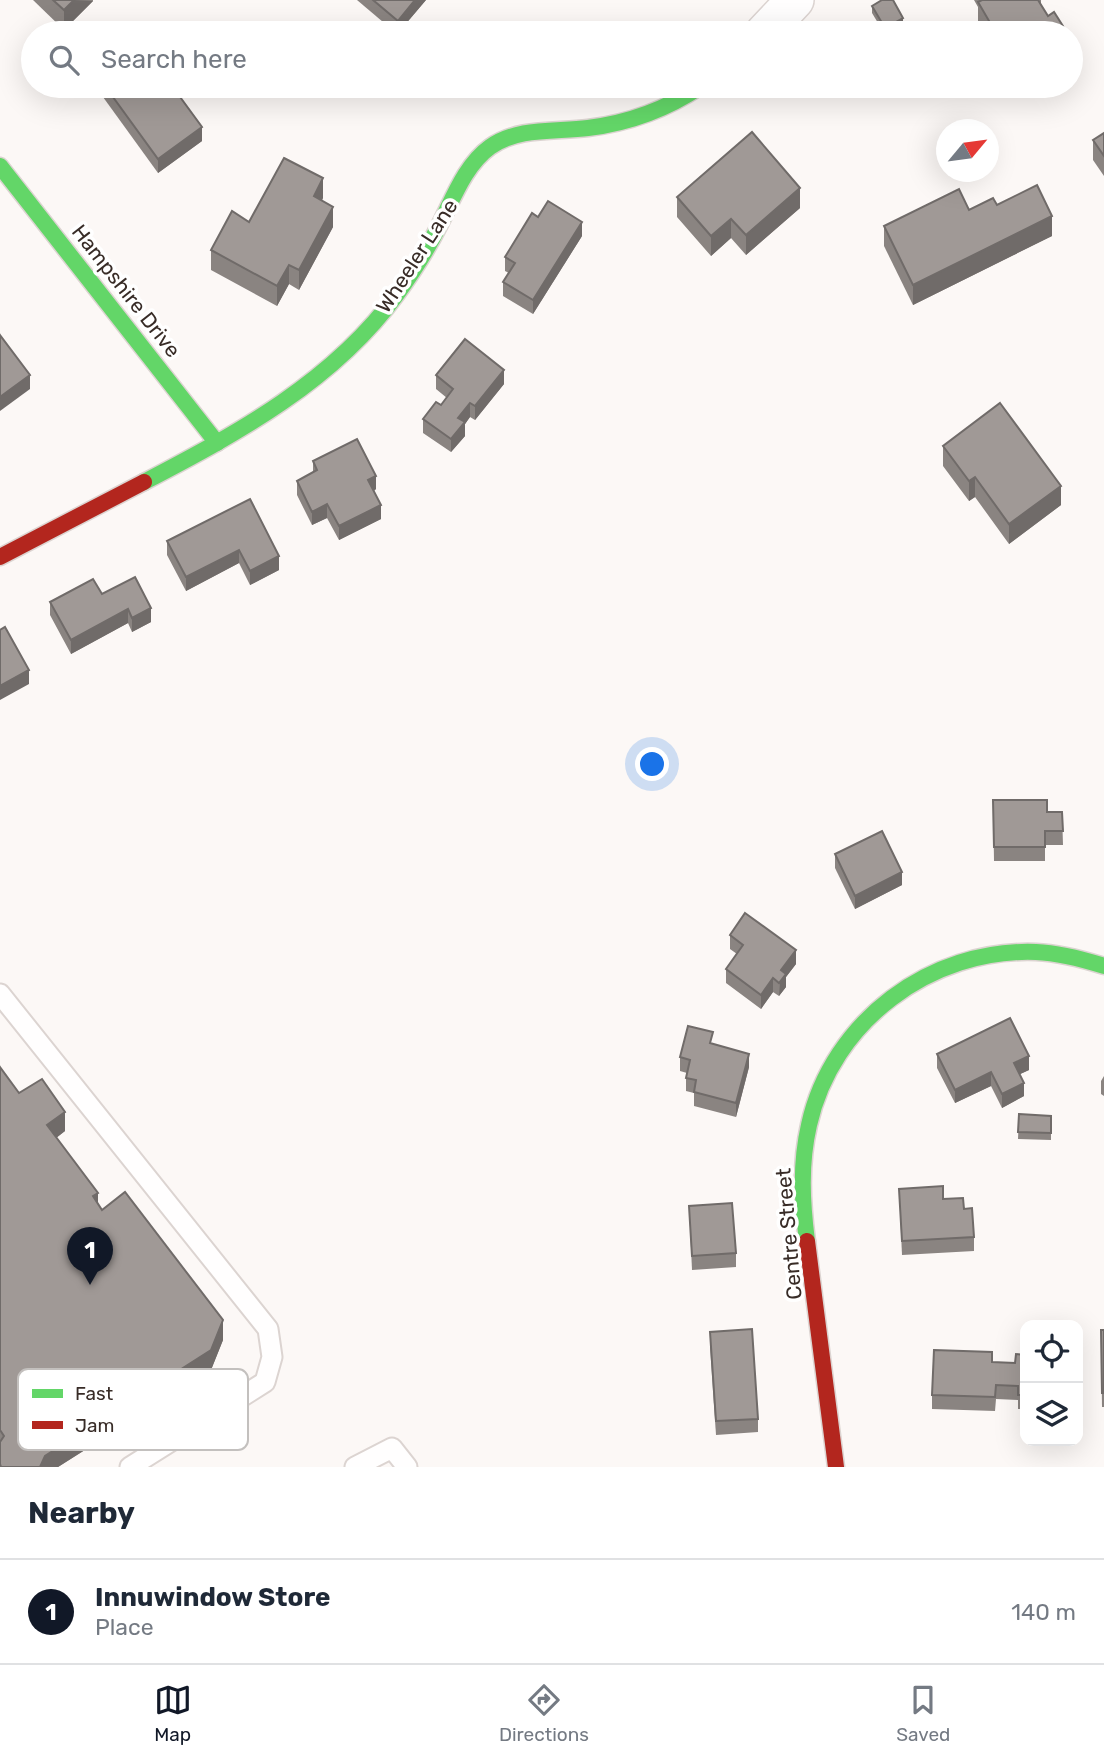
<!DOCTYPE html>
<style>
:root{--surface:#fff;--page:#f2f2f3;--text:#1f2937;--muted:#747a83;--line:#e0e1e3;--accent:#111827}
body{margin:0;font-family:Rubik,sans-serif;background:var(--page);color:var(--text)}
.controls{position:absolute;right:21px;bottom:21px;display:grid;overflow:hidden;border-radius:14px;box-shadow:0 7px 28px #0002}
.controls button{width:63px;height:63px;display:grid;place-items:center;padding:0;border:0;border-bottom:2px solid var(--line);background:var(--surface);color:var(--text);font:35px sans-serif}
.compass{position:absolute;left:936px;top:119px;width:63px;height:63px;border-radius:50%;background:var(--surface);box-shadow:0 7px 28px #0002;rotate:61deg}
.you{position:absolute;left:653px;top:765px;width:24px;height:24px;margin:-18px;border:5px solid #fff;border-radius:50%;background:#1a73e8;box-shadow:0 0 0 10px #1a73e833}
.badge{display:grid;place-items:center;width:46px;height:46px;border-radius:50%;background:var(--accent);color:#fff;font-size:23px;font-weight:700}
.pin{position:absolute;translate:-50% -58px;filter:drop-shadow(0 2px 4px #0008)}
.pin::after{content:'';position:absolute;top:37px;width:24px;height:21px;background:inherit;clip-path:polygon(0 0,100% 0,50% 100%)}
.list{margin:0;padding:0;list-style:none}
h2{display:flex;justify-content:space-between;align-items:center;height:91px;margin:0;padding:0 28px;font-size:30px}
h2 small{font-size:23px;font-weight:400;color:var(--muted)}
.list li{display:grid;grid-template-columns:46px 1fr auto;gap:21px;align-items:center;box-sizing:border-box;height:105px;padding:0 28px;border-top:2px solid var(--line)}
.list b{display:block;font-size:26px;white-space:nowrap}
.list p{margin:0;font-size:23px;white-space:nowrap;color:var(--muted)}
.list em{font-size:23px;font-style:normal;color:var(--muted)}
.icon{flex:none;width:38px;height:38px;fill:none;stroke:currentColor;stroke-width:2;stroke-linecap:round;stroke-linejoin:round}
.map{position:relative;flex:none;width:1104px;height:1467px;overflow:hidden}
.search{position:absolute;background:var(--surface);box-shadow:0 7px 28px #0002;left:21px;right:21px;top:21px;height:77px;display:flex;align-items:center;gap:18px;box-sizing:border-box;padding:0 24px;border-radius:38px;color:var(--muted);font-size:26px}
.sheet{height:196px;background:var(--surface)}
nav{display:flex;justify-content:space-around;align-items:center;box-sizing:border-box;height:98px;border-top:2px solid var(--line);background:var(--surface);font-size:19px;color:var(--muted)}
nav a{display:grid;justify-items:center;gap:4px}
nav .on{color:var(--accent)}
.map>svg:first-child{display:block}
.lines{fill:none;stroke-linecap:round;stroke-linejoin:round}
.lane-casing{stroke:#dcd4d1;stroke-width:23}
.street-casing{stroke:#dcd4d1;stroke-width:40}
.fast-casing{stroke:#dcd4d1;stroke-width:19}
.jam-casing{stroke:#dcd4d1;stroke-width:19}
.lane{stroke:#fffefe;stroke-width:19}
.street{stroke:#fffefe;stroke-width:37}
.fast{stroke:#63d668;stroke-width:16}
.jam{stroke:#b3261e;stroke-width:16}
.wall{fill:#8a8481}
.shaded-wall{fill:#706b69}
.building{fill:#a09996;stroke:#706b69;stroke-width:2}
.labels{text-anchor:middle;stroke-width:7;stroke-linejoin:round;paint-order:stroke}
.street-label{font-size:21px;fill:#382c27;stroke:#fff}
.key{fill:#fff;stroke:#c3c0be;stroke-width:2}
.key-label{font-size:19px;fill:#382c27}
</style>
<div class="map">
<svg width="1104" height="1467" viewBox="0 0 1104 1467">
<rect width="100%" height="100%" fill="#fcf8f6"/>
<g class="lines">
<defs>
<g id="lane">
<polyline points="0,994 268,1329 272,1357 265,1382 130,1467"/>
<polyline points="355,1467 392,1448 407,1467"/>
</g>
<polyline id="street" points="764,33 795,0"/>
<g id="fast">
<polyline points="0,166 217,443"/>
<path d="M144,482C238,433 334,381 397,294C413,272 427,250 439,226C453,199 465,165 490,147C518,127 555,132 588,128C629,123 667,109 701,86"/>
<path d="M807,1241C802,1202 800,1164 809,1125C832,1021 931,948 1036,952C1060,953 1082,959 1104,966"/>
</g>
<g id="jam">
<polyline points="0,557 144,482"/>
<polyline points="807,1241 836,1467"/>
</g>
</defs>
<use href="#lane" class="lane-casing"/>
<use href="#street" class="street-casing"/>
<use href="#fast" class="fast-casing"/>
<use href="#jam" class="jam-casing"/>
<use href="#lane" class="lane"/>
<use href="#street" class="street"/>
<use href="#fast" class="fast"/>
<use href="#jam" class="jam"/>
</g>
<g class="wall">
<polygon points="33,0 93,0 93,1 64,30"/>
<polygon points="357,0 426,0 398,33 396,33"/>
<polygon points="974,0 1041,0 1041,4 1048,16 1063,33 985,33 978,22 978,7"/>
<polygon points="872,6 903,25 888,33 884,33 872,13"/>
<polygon points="103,86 172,86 202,141 158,173 103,97"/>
<polygon points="1104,133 1104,176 1093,160 1093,140"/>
<polygon points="677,197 800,208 746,255 731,238 711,256 677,217"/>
<polygon points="323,198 322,200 333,227 299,290 289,284 277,306 211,270 211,250 249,222"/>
<polygon points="997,205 1052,236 913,305 884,246 884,226"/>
<polygon points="582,236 533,314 503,296 503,282 509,273 505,271 505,257"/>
<polygon points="436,375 504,384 475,420 470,417 465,424 465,436 451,452 423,433 423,419 441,405 447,398 436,389"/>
<polygon points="943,446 1061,505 1009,544 975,497 969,501 943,466"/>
<polygon points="313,461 376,489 374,491 381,519 339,540 327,518 312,525 297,495 297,481 313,472"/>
<polygon points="250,499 279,570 250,585 239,563 186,591 167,555 167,541"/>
<polygon points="102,594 151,622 132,632 128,623 71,654 50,615 50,602"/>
<polygon points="993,800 1047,812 1062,812 1063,845 1045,845 1045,861 994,861"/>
<polygon points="835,854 902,885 855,909 835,868"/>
<polygon points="730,935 796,964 786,977 786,987 779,996 773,992 761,1009 726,983 726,969 737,954 730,949"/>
<polygon points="713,1044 749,1067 736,1117 694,1106 694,1093 686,1091 686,1078 687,1073 680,1071 680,1057"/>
<polygon points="937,1054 1029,1070 1020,1074 1024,1096 1002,1108 991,1086 955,1103 937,1068"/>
<polygon points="0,1067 19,1093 65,1131 56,1138 102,1210 223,1340 211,1370 58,1467 0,1467"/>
<polygon points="1104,1076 1104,1096 1101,1094 1101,1081"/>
<polygon points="1019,1114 1051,1116 1051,1140 1018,1139"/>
<polygon points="899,1189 943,1199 974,1237 974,1251 902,1255"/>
<polygon points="689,1206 736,1253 736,1267 692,1270"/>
<polygon points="1101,1330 1104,1330 1104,1407 1102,1407"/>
<polygon points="710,1332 758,1419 758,1432 716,1435 710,1346"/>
<polygon points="1025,1355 1025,1409 1018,1409 1018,1400 996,1399 995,1411 932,1409 932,1395 992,1362 1015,1363"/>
</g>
<g class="shaded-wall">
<polygon points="74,0 93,1 64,30 64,10"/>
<polygon points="415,0 426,0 398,33 398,21"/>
<polygon points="903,18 903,25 888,33 885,33 885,28"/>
<polygon points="1063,26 1063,33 1057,33 1057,29"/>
<polygon points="1004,86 1015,86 1004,92"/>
<polygon points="202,127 202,141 158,173 158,159"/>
<polygon points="323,178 323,198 314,216 314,196"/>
<polygon points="800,188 800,208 746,255 746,235"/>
<polygon points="333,207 333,227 299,290 299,270"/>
<polygon points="1052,216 1052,236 913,305 913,285"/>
<polygon points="731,219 731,238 711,256 711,236"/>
<polygon points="582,222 582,236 533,314 533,300"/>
<polygon points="289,265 289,284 277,306 277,286"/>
<polygon points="504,370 504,384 475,420 475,406"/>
<polygon points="30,375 30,389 0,411 0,397"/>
<polygon points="470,403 470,417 465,424 465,436 451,452 451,439 458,418"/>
<polygon points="376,476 376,489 368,494 368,480"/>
<polygon points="975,477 975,497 969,501 969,481"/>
<polygon points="1061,486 1061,505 1009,544 1009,524"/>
<polygon points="327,504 327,518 312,525 312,512"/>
<polygon points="381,505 381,519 339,540 339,526"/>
<polygon points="239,550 239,563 186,591 186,577"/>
<polygon points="279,556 279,570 250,585 250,571"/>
<polygon points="151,608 151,622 132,632 132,618"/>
<polygon points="128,609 128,623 71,654 71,640"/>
<polygon points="29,670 29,684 0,700 0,686"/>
<polygon points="902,872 902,885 855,909 855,896"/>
<polygon points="796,950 796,964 786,977 786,987 779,996 781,970"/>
<polygon points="773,978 773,992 761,1009 761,995"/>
<polygon points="749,1054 749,1067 736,1117 736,1103"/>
<polygon points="1029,1056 1029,1070 1014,1077 1014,1063"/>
<polygon points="991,1072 991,1086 955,1103 955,1090"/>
<polygon points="1024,1083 1024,1096 1002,1108 1002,1094"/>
<polygon points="65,1112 65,1131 47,1145 47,1125"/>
<polygon points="98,1193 98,1213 93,1196"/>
<polygon points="223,1320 223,1340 211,1370 58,1467 40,1467 45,1456"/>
</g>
<g class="building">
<polygon points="53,0 74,0 64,10"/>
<polygon points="373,0 415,0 398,21"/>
<polygon points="882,0 893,0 903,18 885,28 872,6"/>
<polygon points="982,0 1038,0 1048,16 1054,12 1063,26 1057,29 1059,33 996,33 978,2"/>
<polygon points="105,86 172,86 202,127 158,159"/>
<polygon points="752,132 800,188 746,235 731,219 711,236 677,197"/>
<polygon points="1104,133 1104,156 1093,140"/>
<polygon points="284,158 323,178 314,196 333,207 299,270 289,265 277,286 211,250 232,211 249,222"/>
<polygon points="1037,185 1052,216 913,285 884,226 959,189 969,210 993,198 997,205"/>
<polygon points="548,201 582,222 533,300 503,282 515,263 505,257 532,213 538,217"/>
<polygon points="0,335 30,375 0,397"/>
<polygon points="465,339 504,370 475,406 470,403 458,418 465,422 451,439 423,419 436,402 441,405 453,389 436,375"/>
<polygon points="1000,403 1061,486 1009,524 975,477 969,481 943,446"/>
<polygon points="357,439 376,476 368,480 381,505 339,526 327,504 312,512 297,481 317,470 313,461"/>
<polygon points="250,499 279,556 250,571 239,550 186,577 167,541"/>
<polygon points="135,577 151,608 132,618 128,609 71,640 50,602 93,579 102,594"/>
<polygon points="5,627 29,670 0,686 0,630"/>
<polygon points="993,800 1047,800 1047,812 1062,812 1063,831 1045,831 1045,847 994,847"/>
<polygon points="882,831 902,872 855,896 835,854"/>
<polygon points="745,913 796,950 781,970 786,974 779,983 773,978 761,995 726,969 743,945 730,935"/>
<polygon points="1010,1018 1029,1056 1014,1063 1024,1083 1002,1094 991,1072 955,1090 937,1054"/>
<polygon points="688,1026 713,1032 710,1043 749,1054 736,1103 694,1092 696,1080 686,1078 690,1060 680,1057"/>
<polygon points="0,1067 19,1093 42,1079 65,1112 47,1125 98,1193 93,1196 102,1210 125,1192 223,1320 211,1350 45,1456 40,1467 1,1467 0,1464 0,1442 4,1436 0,1430"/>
<polygon points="1019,1114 1051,1116 1051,1133 1018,1132"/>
<polygon points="943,1186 943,1199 963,1198 964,1209 972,1208 974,1237 902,1241 899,1189"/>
<polygon points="732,1203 736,1253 692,1256 689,1206"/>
<polygon points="752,1329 758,1419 716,1421 710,1332"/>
<polygon points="1101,1330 1104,1330 1104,1393 1102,1393"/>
<polygon points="934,1350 992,1352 992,1362 1015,1363 1016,1354 1025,1355 1025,1395 1018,1395 1018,1386 996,1385 995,1397 932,1395"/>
</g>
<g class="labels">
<g class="street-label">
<text transform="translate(417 256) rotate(-57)" y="7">Wheeler Lane</text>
<text transform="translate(126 291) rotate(52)" y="7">Hampshire Drive</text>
<text transform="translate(789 1234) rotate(-95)" y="7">Centre Street</text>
</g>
</g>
<rect x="18" y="1369" width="230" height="81" rx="10" class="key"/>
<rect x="32" y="1389" width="31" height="9" fill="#63d668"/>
<rect x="32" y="1421" width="31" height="8" fill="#b3261e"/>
<g class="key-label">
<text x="75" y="1400">Fast</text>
<text x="75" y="1432">Jam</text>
</g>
</svg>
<div class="controls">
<button><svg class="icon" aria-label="locate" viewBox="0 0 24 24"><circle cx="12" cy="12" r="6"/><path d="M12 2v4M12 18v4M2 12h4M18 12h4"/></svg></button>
<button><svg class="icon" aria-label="layers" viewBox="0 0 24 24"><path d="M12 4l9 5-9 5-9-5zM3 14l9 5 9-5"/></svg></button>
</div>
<svg class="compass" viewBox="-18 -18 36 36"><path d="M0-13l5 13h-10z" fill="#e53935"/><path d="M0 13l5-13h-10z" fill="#747a83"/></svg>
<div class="you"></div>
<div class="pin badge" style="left:90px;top:1285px">1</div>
<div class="search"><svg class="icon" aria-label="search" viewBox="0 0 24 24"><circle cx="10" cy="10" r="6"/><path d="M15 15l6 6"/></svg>Search here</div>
</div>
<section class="sheet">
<h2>Nearby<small></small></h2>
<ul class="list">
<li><span class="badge">1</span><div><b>Innuwindow Store</b><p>Place</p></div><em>140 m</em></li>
</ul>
</section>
<nav>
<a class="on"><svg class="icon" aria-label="map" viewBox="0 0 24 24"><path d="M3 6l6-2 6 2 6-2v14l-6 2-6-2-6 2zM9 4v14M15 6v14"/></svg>Map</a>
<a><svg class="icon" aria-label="directions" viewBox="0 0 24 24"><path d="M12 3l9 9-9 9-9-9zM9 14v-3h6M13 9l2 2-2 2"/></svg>Directions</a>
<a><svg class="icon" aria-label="saved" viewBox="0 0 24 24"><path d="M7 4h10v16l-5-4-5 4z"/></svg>Saved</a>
</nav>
